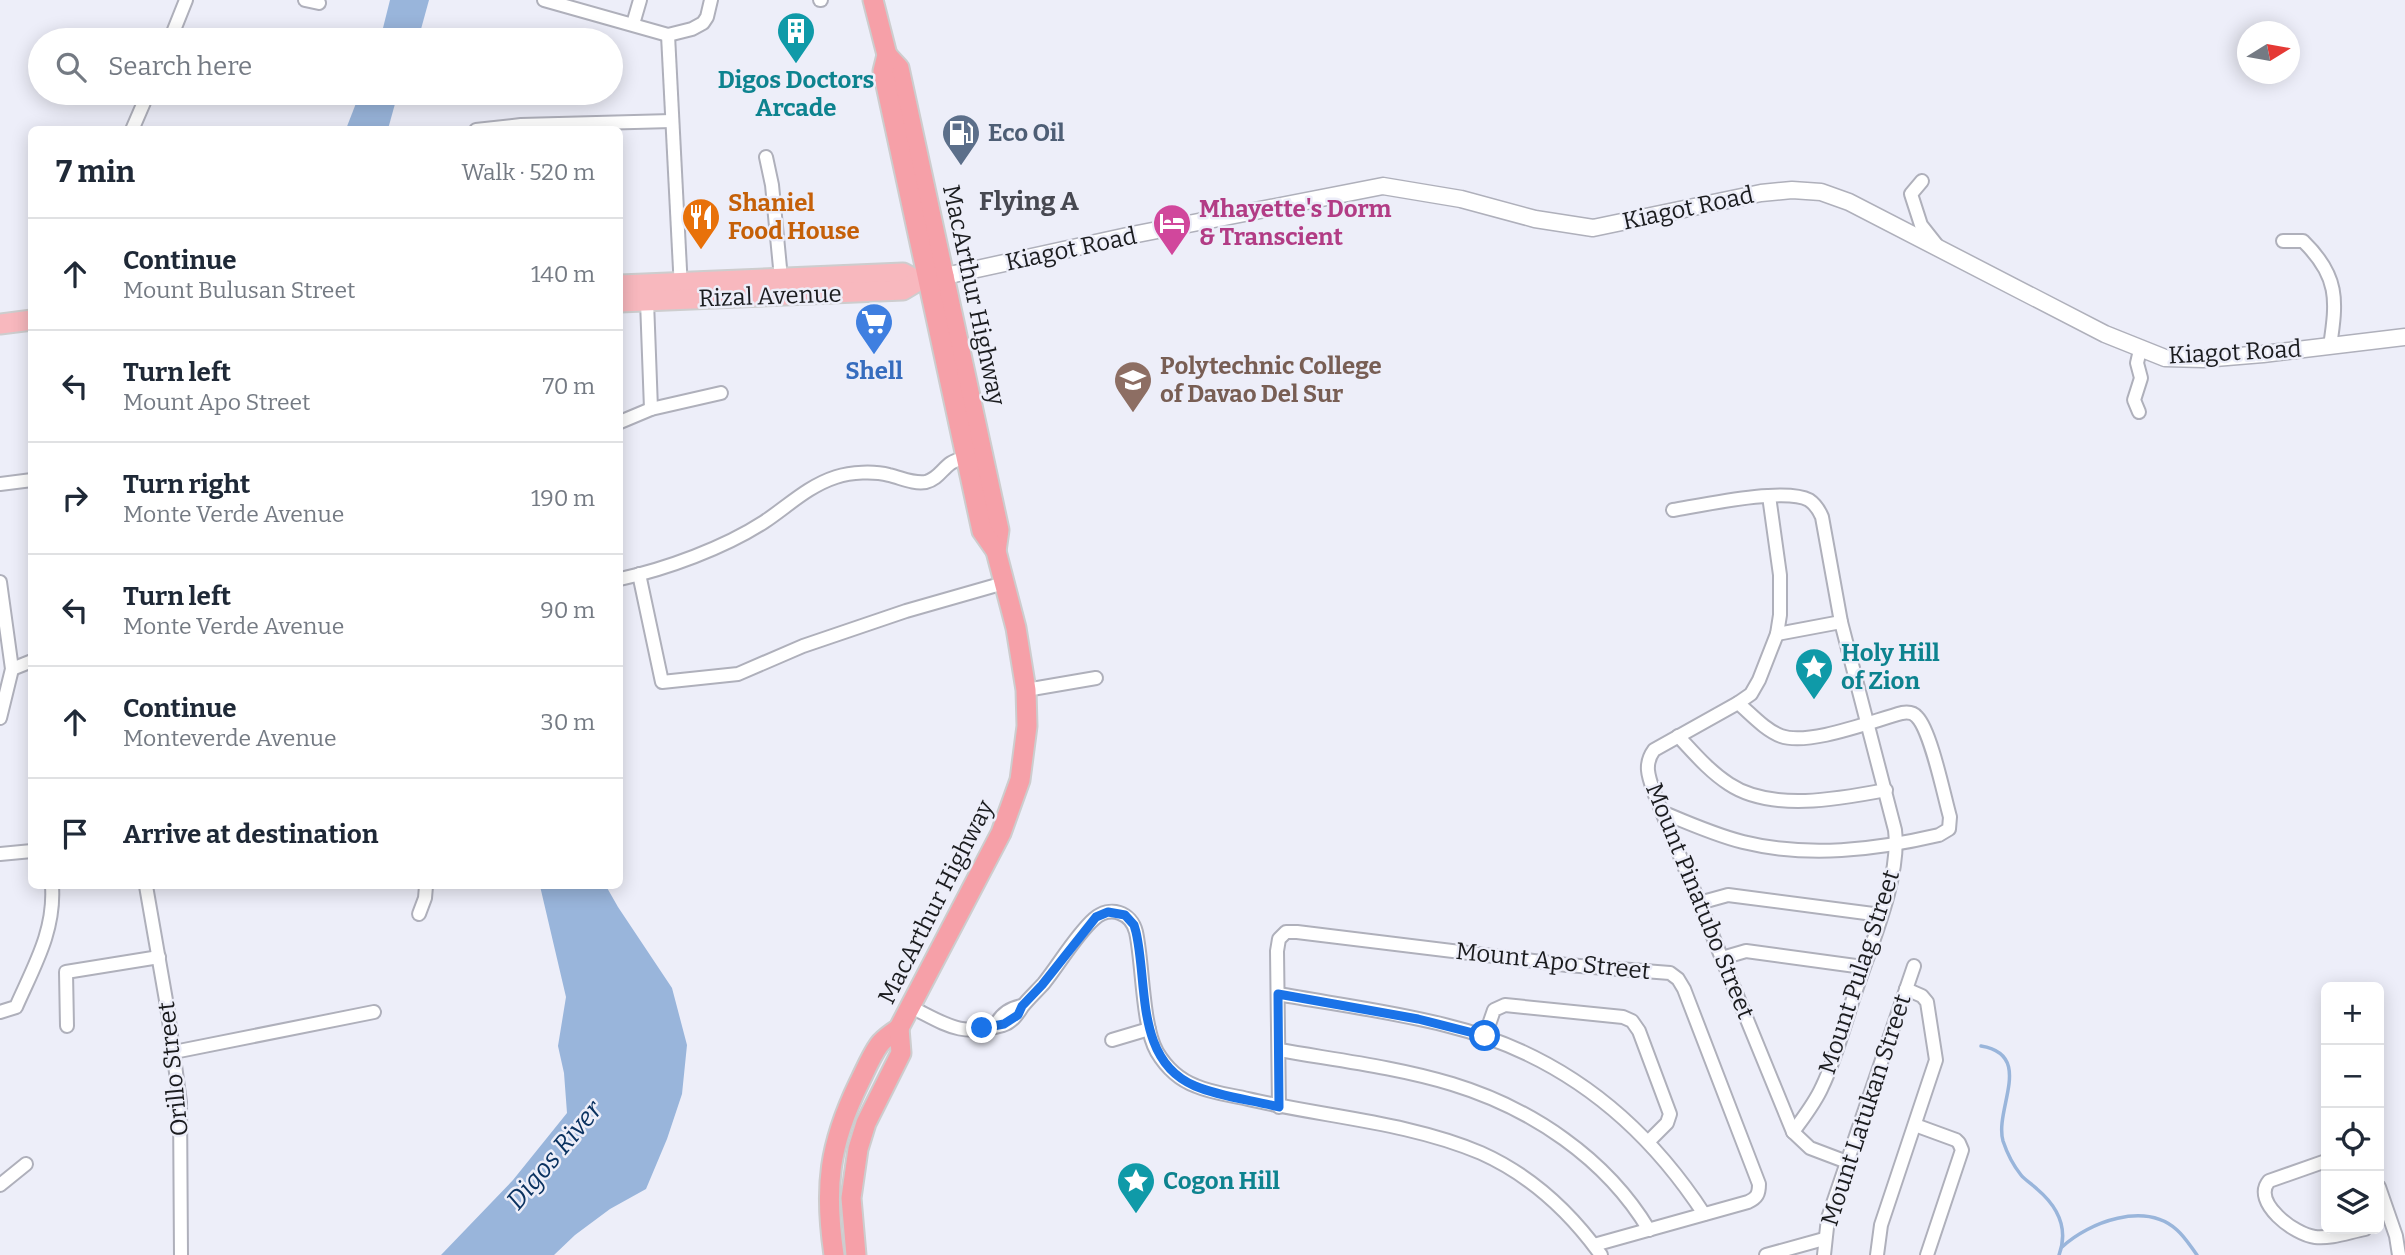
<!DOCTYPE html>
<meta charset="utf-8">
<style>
:root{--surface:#fff;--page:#f2f2f3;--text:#1f2937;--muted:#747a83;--line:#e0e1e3}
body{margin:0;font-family:Bitter,serif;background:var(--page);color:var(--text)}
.controls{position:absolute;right:21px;bottom:21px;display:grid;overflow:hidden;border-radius:10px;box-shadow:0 4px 18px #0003}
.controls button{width:63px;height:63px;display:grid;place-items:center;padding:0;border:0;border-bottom:2px solid var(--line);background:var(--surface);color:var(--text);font:35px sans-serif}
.compass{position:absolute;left:2237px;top:21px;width:63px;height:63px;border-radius:50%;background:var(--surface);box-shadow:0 4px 18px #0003;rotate:79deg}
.stop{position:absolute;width:21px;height:21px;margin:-16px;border:5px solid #1a73e8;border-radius:50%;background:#fff}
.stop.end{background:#1a73e8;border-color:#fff;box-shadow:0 2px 7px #0008}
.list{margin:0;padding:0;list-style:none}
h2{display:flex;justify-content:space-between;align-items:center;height:91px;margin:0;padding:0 28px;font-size:30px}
h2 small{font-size:23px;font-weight:400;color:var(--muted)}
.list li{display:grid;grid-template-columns:46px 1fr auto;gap:21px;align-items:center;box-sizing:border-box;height:112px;padding:0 28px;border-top:2px solid var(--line)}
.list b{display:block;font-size:26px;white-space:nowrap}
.list p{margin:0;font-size:23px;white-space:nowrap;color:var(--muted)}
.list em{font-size:23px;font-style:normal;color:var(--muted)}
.icon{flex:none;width:38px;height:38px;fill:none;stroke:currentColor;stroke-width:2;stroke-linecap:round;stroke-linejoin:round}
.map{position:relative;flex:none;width:2405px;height:1255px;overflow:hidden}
.search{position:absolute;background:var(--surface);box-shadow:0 4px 18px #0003;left:28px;top:28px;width:595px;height:77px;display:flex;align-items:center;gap:18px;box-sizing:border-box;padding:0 24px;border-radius:38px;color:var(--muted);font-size:26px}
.panel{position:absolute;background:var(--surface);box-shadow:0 4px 18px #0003;left:28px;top:126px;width:595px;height:763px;border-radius:10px}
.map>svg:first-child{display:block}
.water{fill:#99b5db}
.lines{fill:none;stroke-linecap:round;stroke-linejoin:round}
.stream{stroke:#99b5db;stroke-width:3.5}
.minor-casing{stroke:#afb0bb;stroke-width:16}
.tertiary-casing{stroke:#afb0bb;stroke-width:19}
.primary-casing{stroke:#cdcdce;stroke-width:23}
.trunk-casing{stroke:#cdcdce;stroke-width:23}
.minor{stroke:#fff;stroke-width:12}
.tertiary{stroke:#fff;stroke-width:16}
.primary{stroke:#f8b8be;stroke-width:19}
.trunk{stroke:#f6a0a8;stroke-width:19}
.route{stroke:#1a73e8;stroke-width:9}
.labels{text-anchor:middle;stroke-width:5;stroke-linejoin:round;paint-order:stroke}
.culture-label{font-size:24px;font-weight:bold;fill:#0d838f;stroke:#edeef9;text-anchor:start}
.service-label{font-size:24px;font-weight:bold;fill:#4e5e75;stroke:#edeef9;text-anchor:start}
.food-label{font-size:24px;font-weight:bold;fill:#c56008;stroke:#edeef9;text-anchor:start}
.street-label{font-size:24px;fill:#1b1c1f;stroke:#edeef9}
.hotel-label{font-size:24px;font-weight:bold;fill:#b23c85;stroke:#edeef9;text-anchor:start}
.education-label{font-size:24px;font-weight:bold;fill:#785e54;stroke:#edeef9;text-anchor:start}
.shop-label{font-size:24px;font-weight:bold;fill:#366cbe;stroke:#edeef9}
.neighbourhood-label{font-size:26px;font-weight:bold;fill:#474851;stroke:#edeef9}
.water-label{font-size:26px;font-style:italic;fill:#0a3260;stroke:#edeef9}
</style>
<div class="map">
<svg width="2405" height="1255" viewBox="0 0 2405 1255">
<rect width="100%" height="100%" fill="#edeef9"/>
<g class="water">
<polygon points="390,0 429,0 418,40 380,40"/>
<polygon points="360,93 398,93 388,129 346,129"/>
<polygon points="540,886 606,886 618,907 672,988 687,1045 682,1094 667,1139 646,1189 610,1209 575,1235 554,1255 441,1255 513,1180 567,1113 564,1073 558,1046 566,997"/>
</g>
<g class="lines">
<g class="stream">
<path d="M1981,1046C2035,1055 1994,1109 2003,1141C2007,1153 2013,1165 2021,1175C2025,1180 2032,1184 2037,1189C2057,1206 2069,1228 2059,1255"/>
<path d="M2062,1247C2089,1222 2145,1201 2177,1230C2185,1237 2191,1247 2197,1255"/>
</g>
<defs>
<g id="minor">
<polyline points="305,0 319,3"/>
<polyline points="544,0 668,35 692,29 703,23 707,17 711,0"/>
<polyline points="820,0 821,0"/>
<polyline points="633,24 640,0"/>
<polyline points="668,35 681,289"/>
<polyline points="170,40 186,0"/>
<polyline points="132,130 148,93"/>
<polyline points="476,130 521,125 672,121"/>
<polyline points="766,157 772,185 781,278"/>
<polyline points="1922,181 1911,194 1921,225 1936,244"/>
<path d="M2283,241H2303C2339,276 2337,300 2330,346"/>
<polyline points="647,301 651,409"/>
<polyline points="2139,412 2134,400 2141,378 2137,363 2140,350"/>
<polyline points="620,422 651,409 721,393"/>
<polyline points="0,484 32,480"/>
<path d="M1769,496L1780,575V615L1777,634L1759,680L1751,694L1738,703L1654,750C1643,765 1649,778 1655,795L1793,1132L1810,1148L1847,1162"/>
<path d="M1673,510C1703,505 1785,487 1809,500C1815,504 1819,510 1822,517L1841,622L1895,830C1901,879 1869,949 1854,996C1844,1026 1836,1058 1822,1087C1815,1103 1803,1118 1793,1132"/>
<polyline points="639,574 662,682 738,674 803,646 906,611 1004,583"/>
<path d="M620,579C666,569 724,548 764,522C788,506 808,486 836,477C851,472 874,471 889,475C902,478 913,484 926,482C938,479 942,469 951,463C957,459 965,458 971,456"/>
<polyline points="0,582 12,669 0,718"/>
<polyline points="1777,634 1841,622"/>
<polyline points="12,669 32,661"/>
<polyline points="1026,690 1096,678"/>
<path d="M1678,736C1694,753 1709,771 1729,784C1771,812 1839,799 1886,790"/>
<path d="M1662,812C1688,823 1715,835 1743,842C1808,858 1875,850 1939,835L1949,829L1950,817C1944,796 1931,731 1917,717C1913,712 1908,712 1902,713C1872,721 1809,746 1781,736C1765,730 1751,714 1738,703"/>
<polyline points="0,854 32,851"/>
<polyline points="146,886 167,1006 180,1102 181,1255"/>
<polyline points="1699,903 1728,895 1881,915"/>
<polyline points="419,914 425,898 426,886"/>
<polyline points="1722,958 1746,951 1863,967"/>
<path d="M1278,994C1334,1004 1390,1011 1445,1025C1557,1052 1642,1119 1704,1214"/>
<path d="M911,1007C947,1025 960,1037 1003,1025C1012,1022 1017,1015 1022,1007C1028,999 1037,991 1044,983C1060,963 1076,935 1094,919C1110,905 1131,912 1136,932C1143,964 1142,1026 1157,1052C1166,1067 1180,1080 1196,1086C1212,1093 1231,1095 1248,1099C1325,1117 1408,1122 1481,1153C1530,1175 1570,1212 1601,1255"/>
<path d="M0,1012L16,1007C34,966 55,931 52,886"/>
<polyline points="67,1026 66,972 159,957"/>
<path d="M995,1026C1001,1014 1009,1008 1022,1006"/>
<polyline points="1485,1036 1494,1010 1505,1005 1623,1017 1632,1021 1639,1031 1670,1114 1667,1123 1648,1142"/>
<polyline points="1112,1040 1149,1029"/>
<path d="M1279,1050C1336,1060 1396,1067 1452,1084C1531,1108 1606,1158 1649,1230"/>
<polyline points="174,1052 374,1012"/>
<path d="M1279,1107L1277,951L1279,939L1286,932H1297L1567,965L1670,973L1678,979L1684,989L1759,1184C1759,1194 1757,1198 1748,1202L1594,1245"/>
<polyline points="1915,1125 1956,1140 1959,1143 1962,1150 1927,1255"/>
<path d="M2326,1161L2269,1181C2251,1202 2295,1235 2315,1237C2331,1239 2349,1232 2365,1229"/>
<polyline points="0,1185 26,1164"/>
<polyline points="2379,1187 2396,1236 2399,1255"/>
<polyline points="1766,1255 1824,1239"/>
<polyline points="1824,1255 1828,1218 1914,966"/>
<polyline points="1877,1255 1881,1225 1936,1060 1927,1002 1922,996 1906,989"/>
</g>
<polyline id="tertiary" points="945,276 1132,235 1383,186 1461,199 1535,219 1593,228 1761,193 1792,190 1821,192 1849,202 2105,334 2165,358 2203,359 2263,354 2405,337"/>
<g id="primary">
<polyline points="620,285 903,273 918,281"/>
<polyline points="620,302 903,290 918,281 944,276"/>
<polyline points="0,324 32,320"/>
</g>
<g id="trunk">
<polyline points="887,55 899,68 999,530 996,551"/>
<path d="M834,1255C824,1187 829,1145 859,1083C865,1071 871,1056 879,1045C884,1038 893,1033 899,1028L1001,833L1020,780L1027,726L1026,690L1016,628L996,551L982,531L883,71L887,55L873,0"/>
<polyline points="856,1255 851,1198 858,1149 866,1123 901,1053 899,1028"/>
</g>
</defs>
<use href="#minor" class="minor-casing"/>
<use href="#tertiary" class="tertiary-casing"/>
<use href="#primary" class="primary-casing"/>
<use href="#trunk" class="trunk-casing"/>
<use href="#minor" class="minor"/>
<use href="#tertiary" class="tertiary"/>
<use href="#primary" class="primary"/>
<use href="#trunk" class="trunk"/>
</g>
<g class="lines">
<path class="route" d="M982,1028L1004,1024L1018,1015L1022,1006L1042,985L1096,917L1108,912L1125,915L1134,925L1136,932C1148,984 1135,1061 1195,1086C1221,1097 1252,1100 1279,1107L1278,994L1418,1019L1485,1036"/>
</g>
<defs>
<symbol id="building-pin" viewBox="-11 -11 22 30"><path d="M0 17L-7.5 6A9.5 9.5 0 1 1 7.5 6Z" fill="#0f9aa8" stroke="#edeef9"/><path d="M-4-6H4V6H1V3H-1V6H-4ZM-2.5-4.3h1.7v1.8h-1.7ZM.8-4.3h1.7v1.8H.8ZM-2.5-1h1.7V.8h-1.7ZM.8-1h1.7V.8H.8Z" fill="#fff"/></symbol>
<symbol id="fuel-pin" viewBox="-11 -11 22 30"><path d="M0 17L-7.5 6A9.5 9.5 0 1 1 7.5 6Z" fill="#5c6f8a" stroke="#edeef9"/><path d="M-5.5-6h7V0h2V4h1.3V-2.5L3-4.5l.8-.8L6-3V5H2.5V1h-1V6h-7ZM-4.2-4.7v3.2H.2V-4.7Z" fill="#fff"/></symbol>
<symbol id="restaurant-pin" viewBox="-11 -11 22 30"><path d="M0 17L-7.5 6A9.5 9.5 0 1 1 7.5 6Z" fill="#e8710a" stroke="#edeef9"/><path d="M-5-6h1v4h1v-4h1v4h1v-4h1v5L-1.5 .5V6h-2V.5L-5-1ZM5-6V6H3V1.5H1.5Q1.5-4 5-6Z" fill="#fff"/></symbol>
<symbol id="hotel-pin" viewBox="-11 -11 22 30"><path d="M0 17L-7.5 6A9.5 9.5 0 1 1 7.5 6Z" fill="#d1479c" stroke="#edeef9"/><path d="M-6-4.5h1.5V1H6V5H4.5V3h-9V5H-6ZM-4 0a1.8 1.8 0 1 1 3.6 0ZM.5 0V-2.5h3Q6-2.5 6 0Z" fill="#fff"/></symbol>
<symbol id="supermarket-pin" viewBox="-11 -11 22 30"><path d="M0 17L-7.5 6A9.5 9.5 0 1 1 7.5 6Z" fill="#3f7fe0" stroke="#edeef9"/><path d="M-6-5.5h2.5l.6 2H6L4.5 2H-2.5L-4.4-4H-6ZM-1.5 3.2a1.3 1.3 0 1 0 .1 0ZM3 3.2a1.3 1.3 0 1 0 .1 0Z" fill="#fff"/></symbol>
<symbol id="school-pin" viewBox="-11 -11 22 30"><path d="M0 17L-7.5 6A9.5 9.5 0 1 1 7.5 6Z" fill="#8d6e63" stroke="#edeef9"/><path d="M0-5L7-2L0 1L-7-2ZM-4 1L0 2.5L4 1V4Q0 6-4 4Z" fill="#fff"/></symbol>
<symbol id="sight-pin" viewBox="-11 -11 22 30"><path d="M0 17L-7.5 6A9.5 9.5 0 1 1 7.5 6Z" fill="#0f9aa8" stroke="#edeef9"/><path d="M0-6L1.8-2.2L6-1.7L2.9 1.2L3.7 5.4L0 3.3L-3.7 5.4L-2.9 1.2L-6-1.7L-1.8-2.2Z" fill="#fff"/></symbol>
</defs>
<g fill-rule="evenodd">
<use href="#building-pin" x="774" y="9" width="44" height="60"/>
<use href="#fuel-pin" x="939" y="111" width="44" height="60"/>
<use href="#restaurant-pin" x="679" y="195" width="44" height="60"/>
<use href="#hotel-pin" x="1150" y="201" width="44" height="60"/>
<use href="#supermarket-pin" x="852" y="300" width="44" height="60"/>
<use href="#school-pin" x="1111" y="358" width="44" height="60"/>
<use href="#sight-pin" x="1792" y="645" width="44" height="60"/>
<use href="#sight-pin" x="1114" y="1159" width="44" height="60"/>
</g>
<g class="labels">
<g class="culture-label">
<text x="796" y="88" text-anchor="middle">Digos Doctors<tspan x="796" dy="28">Arcade</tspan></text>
<text x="1841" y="661">Holy Hill<tspan x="1841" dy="28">of Zion</tspan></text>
<text x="1163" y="1189">Cogon Hill</text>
</g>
<g class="service-label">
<text x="988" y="141">Eco Oil</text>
</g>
<g class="food-label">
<text x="728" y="211">Shaniel<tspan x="728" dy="28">Food House</tspan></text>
</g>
<g class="street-label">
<text transform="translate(1688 208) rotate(-12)" y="8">Kiagot Road</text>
<text transform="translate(1071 249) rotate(-12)" y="8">Kiagot Road</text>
<text transform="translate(974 295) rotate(78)" y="8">MacArthur Highway</text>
<text transform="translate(770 296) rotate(-2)" y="8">Rizal Avenue</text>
<text transform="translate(2235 352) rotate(-3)" y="8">Kiagot Road</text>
<text transform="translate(1700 901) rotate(68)" y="8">Mount Pinatubo Street</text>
<text transform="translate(936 902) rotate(-63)" y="8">MacArthur Highway</text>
<text transform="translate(1553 961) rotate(6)" y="8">Mount Apo Street</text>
<text transform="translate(1859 972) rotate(-72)" y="8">Mount Pulag Street</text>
<text transform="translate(173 1069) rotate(-96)" y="8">Orillo Street</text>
<text transform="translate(1866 1110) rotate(-72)" y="8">Mount Latukan Street</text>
</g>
<g class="hotel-label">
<text x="1199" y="217">Mhayette's Dorm<tspan x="1199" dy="28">&amp; Transcient</tspan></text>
</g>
<g class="education-label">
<text x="1160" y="374">Polytechnic College<tspan x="1160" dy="28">of Davao Del Sur</tspan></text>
</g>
<g class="shop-label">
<text x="874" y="379">Shell</text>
</g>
<g class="neighbourhood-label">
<text x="1029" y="210">Flying A</text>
</g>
<g class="water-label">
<text transform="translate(554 1155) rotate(-50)" y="9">Digos River</text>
</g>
</g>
</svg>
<div class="controls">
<button>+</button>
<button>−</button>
<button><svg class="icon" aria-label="locate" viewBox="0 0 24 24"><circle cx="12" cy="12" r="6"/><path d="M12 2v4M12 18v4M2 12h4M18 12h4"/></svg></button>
<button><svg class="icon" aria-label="layers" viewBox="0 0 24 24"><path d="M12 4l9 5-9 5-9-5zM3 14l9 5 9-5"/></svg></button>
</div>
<svg class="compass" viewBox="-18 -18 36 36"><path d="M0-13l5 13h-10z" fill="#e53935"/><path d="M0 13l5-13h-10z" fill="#747a83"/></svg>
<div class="stop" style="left:1485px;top:1036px"></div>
<div class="stop end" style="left:982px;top:1028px"></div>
<div class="search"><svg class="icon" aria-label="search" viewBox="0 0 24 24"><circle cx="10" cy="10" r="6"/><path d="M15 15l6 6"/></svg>Search here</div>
<section class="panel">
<h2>7 min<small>Walk · 520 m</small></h2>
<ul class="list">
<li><svg class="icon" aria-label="ahead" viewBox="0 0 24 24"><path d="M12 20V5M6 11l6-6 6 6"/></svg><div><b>Continue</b><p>Mount Bulusan Street</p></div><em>140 m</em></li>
<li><svg class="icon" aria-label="left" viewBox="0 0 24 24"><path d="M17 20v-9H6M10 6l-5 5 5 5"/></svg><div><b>Turn left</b><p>Mount Apo Street</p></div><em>70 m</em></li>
<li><svg class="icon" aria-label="right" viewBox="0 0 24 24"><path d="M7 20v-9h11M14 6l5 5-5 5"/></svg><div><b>Turn right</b><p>Monte Verde Avenue</p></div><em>190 m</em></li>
<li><svg class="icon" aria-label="left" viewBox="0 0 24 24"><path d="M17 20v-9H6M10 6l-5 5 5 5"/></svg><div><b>Turn left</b><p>Monte Verde Avenue</p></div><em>90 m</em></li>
<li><svg class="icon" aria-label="ahead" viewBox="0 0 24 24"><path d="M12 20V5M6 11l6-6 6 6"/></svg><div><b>Continue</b><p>Monteverde Avenue</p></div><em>30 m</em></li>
<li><svg class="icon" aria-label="arrive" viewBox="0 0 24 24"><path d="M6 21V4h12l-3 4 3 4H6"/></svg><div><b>Arrive at destination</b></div></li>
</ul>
</section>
</div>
